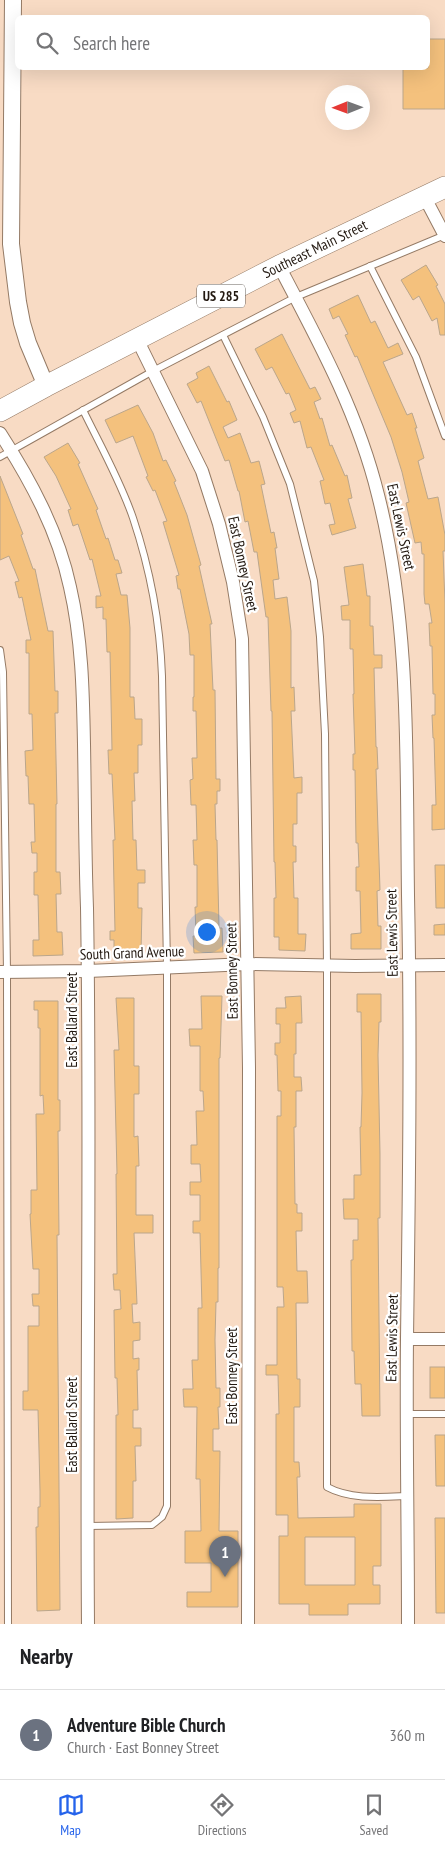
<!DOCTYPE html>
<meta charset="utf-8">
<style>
:root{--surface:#fff;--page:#f6f6f6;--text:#202124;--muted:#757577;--line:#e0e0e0;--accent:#2563eb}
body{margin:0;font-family:"PT Sans Narrow",sans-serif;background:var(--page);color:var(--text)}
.compass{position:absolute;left:325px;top:85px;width:45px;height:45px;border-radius:50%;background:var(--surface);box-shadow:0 5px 20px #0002;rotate:269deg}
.you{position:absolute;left:206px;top:931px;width:18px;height:18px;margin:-12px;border:4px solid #fff;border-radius:50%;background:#1a73e8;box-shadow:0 0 0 8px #1a73e833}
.badge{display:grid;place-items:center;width:32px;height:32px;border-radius:50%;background:var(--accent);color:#fff;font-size:16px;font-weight:700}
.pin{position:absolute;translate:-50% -41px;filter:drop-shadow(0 1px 2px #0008)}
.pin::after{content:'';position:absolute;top:26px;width:18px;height:15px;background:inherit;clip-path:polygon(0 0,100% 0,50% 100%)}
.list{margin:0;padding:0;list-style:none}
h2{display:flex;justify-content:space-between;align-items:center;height:65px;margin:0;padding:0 20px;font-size:21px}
h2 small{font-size:16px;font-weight:400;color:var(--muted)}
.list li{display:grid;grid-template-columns:32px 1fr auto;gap:15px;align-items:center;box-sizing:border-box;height:90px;padding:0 20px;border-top:1px solid var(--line)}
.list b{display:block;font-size:19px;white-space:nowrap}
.list p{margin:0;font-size:16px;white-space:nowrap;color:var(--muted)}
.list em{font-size:16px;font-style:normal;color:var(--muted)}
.icon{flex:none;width:28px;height:28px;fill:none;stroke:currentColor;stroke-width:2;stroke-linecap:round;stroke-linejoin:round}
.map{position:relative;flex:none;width:445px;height:1624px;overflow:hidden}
.search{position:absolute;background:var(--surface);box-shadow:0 5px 20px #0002;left:15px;right:15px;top:15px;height:55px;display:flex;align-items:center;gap:12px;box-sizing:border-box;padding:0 18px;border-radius:8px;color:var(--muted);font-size:19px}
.sheet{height:155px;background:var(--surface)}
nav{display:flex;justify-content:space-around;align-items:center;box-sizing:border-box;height:70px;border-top:1px solid var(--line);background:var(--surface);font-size:14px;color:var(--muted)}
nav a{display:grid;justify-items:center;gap:2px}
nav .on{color:var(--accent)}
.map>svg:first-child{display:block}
.building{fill:#f4c17d;stroke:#bba68b;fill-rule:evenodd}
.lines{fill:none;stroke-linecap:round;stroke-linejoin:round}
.service-casing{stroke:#947a65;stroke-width:8}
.minor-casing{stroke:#947a65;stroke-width:14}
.tertiary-casing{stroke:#947a65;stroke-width:18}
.primary-casing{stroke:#947a65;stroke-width:22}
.service{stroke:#fff;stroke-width:6}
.minor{stroke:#fff;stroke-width:12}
.tertiary{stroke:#fff;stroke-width:16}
.primary{stroke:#fff;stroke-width:21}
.labels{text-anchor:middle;stroke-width:4.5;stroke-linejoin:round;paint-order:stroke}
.shield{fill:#fff;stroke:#655e58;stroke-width:1}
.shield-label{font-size:14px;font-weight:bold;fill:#231911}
.street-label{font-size:15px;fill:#231911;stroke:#fff}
</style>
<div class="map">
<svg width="445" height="1624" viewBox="0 0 445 1624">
<rect width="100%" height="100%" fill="#f8dbc4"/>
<g class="building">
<polygon points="428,39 445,39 445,109 403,109 403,68 428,68"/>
<polygon points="426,265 438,285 436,286 445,304 445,335 440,335 437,318 432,321 419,296 413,300 401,280"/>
<polygon points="358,295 371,323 375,321 388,348 398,343 403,354 383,362 407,415 412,413 417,428 415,428 424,458 418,461 428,499 438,497 445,535 445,551 443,551 445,603 445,829 432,830 432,805 436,805 434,738 433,738 432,715 435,715 435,694 433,694 432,646 430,646 429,623 432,623 429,604 425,604 424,594 424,554 422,554 421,542 415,543 406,503 409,502 402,472 391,437 357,356 355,357 345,335 348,334 339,316 333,319 329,309"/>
<polygon points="282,334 310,389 315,387 321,399 314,402 320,419 322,418 330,446 332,445 345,476 347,475 352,498 348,499 356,528 332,535 329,525 335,524 330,503 325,504 320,481 324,480 311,447 307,448 300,421 294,423 290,413 296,410 289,393 286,394 272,367 266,370 255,349"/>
<polygon points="209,366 227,402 229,401 237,420 223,427 228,438 240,433 251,463 259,461 265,484 261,485 271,533 274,532 277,548 275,548 279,579 273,580 275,599 287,597 291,631 291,688 294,687 295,711 291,711 294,778 302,777 302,793 297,793 297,824 293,824 293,846 296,846 296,862 293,862 294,898 298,898 298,934 306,934 305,951 279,950 279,937 274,937 274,898 276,898 275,862 274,862 272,711 271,711 268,617 266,617 257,552 254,552 248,521 245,522 239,491 238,491 229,460 225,461 201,401 197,403 187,384 198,378 196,373"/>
<polygon points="138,405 153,433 163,461 166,460 176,481 174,482 187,515 201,565 199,566 212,624 210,624 213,690 215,690 216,779 220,779 220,791 217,791 217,804 215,804 216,840 217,840 219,928 222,928 223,952 194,953 193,936 196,936 195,907 197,907 197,865 194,865 193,840 197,840 196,805 191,805 190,780 193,779 192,758 197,758 196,711 193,711 193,697 194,697 194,655 190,655 189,634 180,589 178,589 176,576 179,575 163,522 167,521 155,490 153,491 146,477 148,476 133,436 116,443 105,420"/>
<polygon points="68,443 80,463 78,464 98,509 96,510 106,539 108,538 115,560 118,560 122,573 116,574 121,595 127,595 130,628 130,697 134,697 135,719 142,719 142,745 138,745 138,773 134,773 135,801 132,801 133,840 136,840 137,870 145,870 145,883 138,883 138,908 142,908 141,953 114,954 114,940 110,940 110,931 115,931 113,840 115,840 112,774 109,774 108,750 112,750 110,652 107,652 106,619 103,619 103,607 96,608 96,596 101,596 92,559 90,560 78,524 73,526 68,510 71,509 56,476 44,457"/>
<polygon points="0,476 23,534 21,535 33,569 35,569 48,631 53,631 55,691 58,691 58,713 55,713 57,804 56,804 56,872 60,872 61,894 56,894 57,932 62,932 63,955 33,956 33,940 39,940 38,895 34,895 34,872 37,872 37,853 32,853 31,842 35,842 34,804 29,804 28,776 26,776 25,751 33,750 32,714 29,714 29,653 26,653 26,640 31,640 22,597 19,598 15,582 19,581 9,556 0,560"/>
<polygon points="363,564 367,596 370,596 370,626 373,626 374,655 382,655 382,668 374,668 376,747 377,747 378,769 376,769 380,890 377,891 378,926 381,926 381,949 351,949 351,934 361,933 360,891 356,891 356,867 359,867 358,843 356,843 355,770 353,770 353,754 355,754 353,694 354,694 353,649 350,649 350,620 342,620 341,606 349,605 344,567"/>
<polygon points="435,865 445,865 445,908 436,908"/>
<polygon points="445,924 445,935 434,935 434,925"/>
<polygon points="357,994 381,994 381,1022 379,1022 378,1055 380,1154 380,1218 378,1218 380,1416 362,1416 361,1384 355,1384 354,1351 352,1351 351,1260 353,1260 353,1240 358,1240 358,1219 344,1219 343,1199 354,1199 354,1175 361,1175 360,1127 361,1127 362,1093 361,1012 357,1012"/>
<polygon points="201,996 222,996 220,1058 219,1058 219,1268 218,1268 218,1302 216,1302 215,1340 216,1388 220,1388 220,1407 218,1407 219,1429 213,1429 213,1451 220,1451 219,1531 238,1531 238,1607 187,1607 187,1592 211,1592 211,1563 185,1563 185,1531 201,1531 200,1479 196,1479 197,1407 184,1407 183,1389 193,1389 192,1360 198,1360 198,1308 202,1308 200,1233 193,1233 193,1221 200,1221 200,1195 190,1195 190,1182 201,1182 200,1164 191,1164 191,1145 197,1145 196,1111 204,1111 203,1091 200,1091 200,1046 190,1046 189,1029 202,1029"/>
<path d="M301,996L302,1023H296V1054H294V1077H301L302,1091H296V1127H294L295,1204H297V1213H302V1231H296L297,1271H307L308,1303H296L297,1379H300V1407H294V1462H299L300,1477H297L298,1518L354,1517V1504H381V1566H373V1585H380V1604H348V1615H309V1604H279V1536H288V1515H276V1414H279L278,1375H266V1365H277V1307H284L283,1287H277V1116H281V1091H278L277,1055H275V1043H280V1024H276V1008H286L285,997ZM305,1537H355V1585H305Z"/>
<polygon points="116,998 134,998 134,1066 139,1066 139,1094 134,1094 134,1137 138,1136 139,1166 136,1166 136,1215 153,1215 153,1233 134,1233 137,1304 132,1304 133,1323 140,1322 140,1340 133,1341 133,1359 139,1358 139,1370 137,1370 138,1410 133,1410 133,1428 141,1428 141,1446 135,1446 136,1481 133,1481 133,1518 116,1519 116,1415 118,1415 117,1378 115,1378 114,1310 121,1309 120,1290 114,1290 113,1274 117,1274 116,1174 117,1174 114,1050 119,1050"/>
<polygon points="34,1001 58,1001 58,1100 60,1100 60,1131 58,1131 59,1235 57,1235 60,1610 37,1611 36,1527 38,1527 38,1507 40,1507 40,1491 38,1410 23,1410 23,1391 28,1391 28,1326 39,1326 39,1306 33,1306 32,1294 39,1294 39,1269 33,1269 30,1214 31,1214 31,1190 37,1190 36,1114 44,1114 43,1095 40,1096 40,1028 38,1028 38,1010 34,1010"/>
<rect x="430" y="1367" width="15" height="31"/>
<polygon points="435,1435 445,1435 445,1486 436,1486"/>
<polygon points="435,1518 445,1518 445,1613 436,1613"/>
</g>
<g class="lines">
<defs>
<g id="service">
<polyline points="370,266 416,357 445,436"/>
<path d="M223,335L263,417L290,484L314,581L320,637L325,734L327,966V1487C351,1500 382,1497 408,1496"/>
<path d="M83,410C100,445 120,480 133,518C150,569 160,621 162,676L167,968V1506L162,1517L152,1525L88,1526"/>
<polyline points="0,457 153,371 296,297 445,235"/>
<polyline points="0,650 3,672 7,972 8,1624"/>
<polyline points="408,1414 445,1414"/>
</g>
<g id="minor">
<polyline points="424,196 445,236"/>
<path d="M279,266C318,340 358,413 378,495C411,625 406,761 408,895C411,1043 409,1191 407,1339C406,1434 408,1529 408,1624"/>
<polyline points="137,339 202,471 219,524 233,582 242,639 249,1068 248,1624"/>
<path d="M0,433C31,481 58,531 70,587C82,639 83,691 84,744C85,799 85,853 87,908C91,1146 86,1385 88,1624"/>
<polyline points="0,972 88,971 248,964 355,966 445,965"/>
<polyline points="407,1339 445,1339"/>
</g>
<polyline id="tertiary" points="13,0 11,244 18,302 22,323 28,343 46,386"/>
<polyline id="primary" points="0,411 46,386 279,266 445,187"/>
</defs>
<use href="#service" class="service-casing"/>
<use href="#minor" class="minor-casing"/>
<use href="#tertiary" class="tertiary-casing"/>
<use href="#primary" class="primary-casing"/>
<use href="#service" class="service"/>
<use href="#minor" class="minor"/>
<use href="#tertiary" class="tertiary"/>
<use href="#primary" class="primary"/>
</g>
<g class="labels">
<rect class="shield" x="197" y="284.5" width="48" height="23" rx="4"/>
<g class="shield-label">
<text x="221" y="301">US 285</text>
</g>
<g class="street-label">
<text transform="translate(315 249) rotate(-26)" y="5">Southeast Main Street</text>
<text transform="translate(401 527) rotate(78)" y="5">East Lewis Street</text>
<text transform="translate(243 564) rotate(78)" y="5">East Bonney Street</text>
<text transform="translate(392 933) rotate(-91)" y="5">East Lewis Street</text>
<text transform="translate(132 953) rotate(-2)" y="5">South Grand Avenue</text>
<text transform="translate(232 971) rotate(-91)" y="5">East Bonney Street</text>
<text transform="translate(72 1020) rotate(-90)" y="5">East Ballard Street</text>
<text transform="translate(392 1338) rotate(-89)" y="5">East Lewis Street</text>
<text transform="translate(232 1376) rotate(-90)" y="5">East Bonney Street</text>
<text transform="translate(72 1425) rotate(-90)" y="5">East Ballard Street</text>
</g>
</g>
</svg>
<svg class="compass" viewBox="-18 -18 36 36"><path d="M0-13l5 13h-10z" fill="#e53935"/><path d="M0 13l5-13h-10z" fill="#757577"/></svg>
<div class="you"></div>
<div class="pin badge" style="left:225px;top:1577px;background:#6b7280">1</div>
<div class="search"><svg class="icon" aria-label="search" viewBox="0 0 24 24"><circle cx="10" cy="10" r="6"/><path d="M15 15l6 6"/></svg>Search here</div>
</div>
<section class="sheet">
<h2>Nearby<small></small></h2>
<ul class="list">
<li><span class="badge" style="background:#6b7280">1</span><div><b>Adventure Bible Church</b><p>Church · East Bonney Street</p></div><em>360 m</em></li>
</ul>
</section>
<nav>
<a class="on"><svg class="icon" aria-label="map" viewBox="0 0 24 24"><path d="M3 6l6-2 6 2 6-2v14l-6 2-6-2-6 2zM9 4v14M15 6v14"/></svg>Map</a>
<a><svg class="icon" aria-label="directions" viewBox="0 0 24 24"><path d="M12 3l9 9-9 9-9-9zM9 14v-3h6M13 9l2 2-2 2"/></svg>Directions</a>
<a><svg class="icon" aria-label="saved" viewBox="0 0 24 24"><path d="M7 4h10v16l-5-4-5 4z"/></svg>Saved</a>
</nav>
